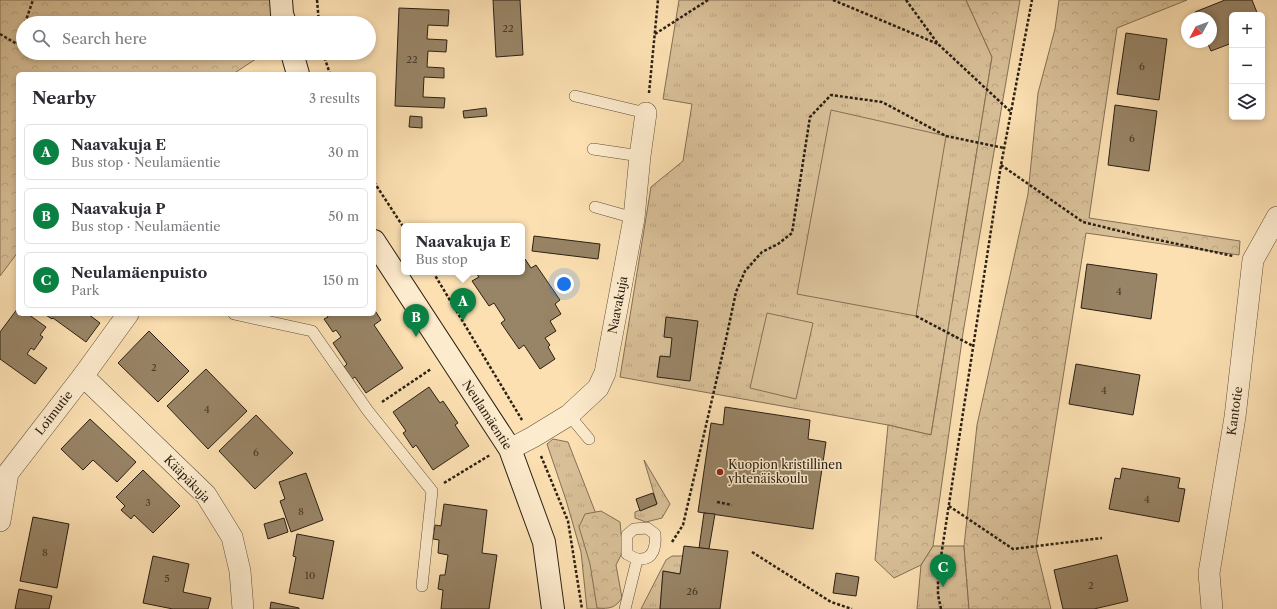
<!DOCTYPE html>
<meta charset="utf-8">
<style>
:root{--surface:#fff;--page:#f2f2f3;--text:#2b2b33;--muted:#7c7c81;--line:#e1e1e2;--accent:#0b8043}
body{margin:0;font-family:"Libre Caslon Text",serif;background:var(--page);color:var(--text)}
.controls{position:absolute;right:12px;top:12px;display:grid;overflow:hidden;border-radius:6px;box-shadow:0 2px 6px #0003}
.controls button{width:36px;height:36px;display:grid;place-items:center;padding:0;border:0;border-bottom:1px solid var(--line);background:var(--surface);color:var(--text);font:20px sans-serif}
.compass{position:absolute;left:1181px;top:12px;width:36px;height:36px;border-radius:50%;background:var(--surface);box-shadow:0 2px 6px #0003;rotate:229deg}
.you{position:absolute;left:564px;top:284px;width:14px;height:14px;margin:-10px;border:3px solid #fff;border-radius:50%;background:#1a73e8;box-shadow:0 0 0 6px #1a73e833}
.badge{display:grid;place-items:center;width:26px;height:26px;border-radius:50%;background:var(--accent);color:#fff;font-size:13px;font-weight:700}
.pin{position:absolute;translate:-50% -33px;filter:drop-shadow(0 1px 2px #0008)}
.pin::after{content:'';position:absolute;top:21px;width:14px;height:12px;background:inherit;clip-path:polygon(0 0,100% 0,50% 100%)}
.popup{position:absolute;left:401px;top:223px;width:124px;height:52px;box-sizing:border-box;display:grid;place-content:center;border-radius:6px;background:var(--surface);filter:drop-shadow(0 1px 3px #0005);font-size:13px;white-space:nowrap;color:var(--muted)}
.popup b{font-size:15px;color:var(--text)}
.popup::after{content:'';position:absolute;left:50%;top:100%;margin-left:-8px;border:8px solid transparent;border-top-color:var(--surface)}
.list{margin:0;padding:0;list-style:none}
h2{display:flex;justify-content:space-between;align-items:center;height:52px;margin:0;padding:0 16px;font-size:17px}
h2 small{font-size:13px;font-weight:400;color:var(--muted)}
.list li{display:grid;grid-template-columns:26px 1fr auto;gap:12px;align-items:center;box-sizing:border-box;height:56px;margin:0 8px 8px;padding:0 8px;border:1px solid var(--line);border-radius:6px}
.list b{display:block;font-size:15px;white-space:nowrap}
.list p{margin:0;font-size:13px;white-space:nowrap;color:var(--muted)}
.list em{font-size:13px;font-style:normal;color:var(--muted)}
.icon{flex:none;width:22px;height:22px;fill:none;stroke:currentColor;stroke-width:2;stroke-linecap:round;stroke-linejoin:round}
.map{position:relative;flex:none;width:1277px;height:609px;overflow:hidden}
.search{position:absolute;background:var(--surface);box-shadow:0 2px 6px #0003;left:16px;top:16px;width:360px;height:44px;display:flex;align-items:center;gap:10px;box-sizing:border-box;padding:0 14px;border-radius:22px;color:var(--muted);font-size:15px}
.panel{position:absolute;background:var(--surface);box-shadow:0 2px 6px #0003;left:16px;top:72px;width:360px;height:244px;border-radius:6px}
.map>svg:first-child{display:block}
.grass{fill:url(#grass-tufts);stroke:#827055}
.forest{fill:url(#forest-crowns);stroke:#827055}
.garden{fill:#d8bf97;stroke:#827055}
.building{fill:#988466;stroke:#2b2013}
.lines{fill:none;stroke-linecap:round;stroke-linejoin:round}
.lane-casing{stroke:#5f503b;stroke-width:12}
.street-casing{stroke:#5f503b;stroke-width:22}
.secondary-casing{stroke:#2b2013;stroke-width:24}
.path{stroke:#2b2013;stroke-width:2.5;stroke-dasharray:3 2;stroke-linecap:butt}
.lane{stroke:#fdebcd;stroke-width:11}
.street{stroke:#fdebcd;stroke-width:21}
.secondary{stroke:#fdebcd;stroke-width:22}
.poi-dot{fill:#8f2418;stroke:#fdebcd;stroke-width:1.5}
.labels{text-anchor:middle;stroke-width:3;stroke-linejoin:round;paint-order:stroke}
.number-label{font-size:10px;fill:#463928}
.street-label{font-size:12px;fill:#2b2013;stroke:#fdebcd}
.poi-label{font-size:12px;fill:#2b2013;stroke:#fdebcd;text-anchor:start}
</style>
<div class="map">
<svg width="1277" height="609" viewBox="0 0 1277 609">
<defs>
<pattern id="grass-tufts" width="24" height="20" patternUnits="userSpaceOnUse"><rect width="24" height="20" fill="#d8bf97"/><path d="M3 7l-1-3M5 7V3M7 7l1-3M15 17l-1-3M17 17v-4M19 17l1-3" fill="none" stroke="#baa481"/></pattern>
<pattern id="forest-crowns" width="20" height="18" patternUnits="userSpaceOnUse"><rect width="20" height="18" fill="#d8bf97"/><path d="M2 6a3 3 0 1 1 6 0M12 15a3 3 0 1 1 6 0" fill="none" stroke="#baa481"/></pattern>
</defs>
<rect width="100%" height="100%" fill="#fce0b2"/>
<filter id="stains"><feTurbulence type="fractalNoise" baseFrequency=".005" numOctaves="4"/><feColorMatrix values="0 0 0 0 .2 0 0 0 0 .09 0 0 0 0 .02 0 0 0 .5 -.17"/></filter>
<radialGradient id="worn" r=".72"><stop offset=".6" stop-color="#630" stop-opacity="0"/><stop offset="1" stop-color="#630" stop-opacity=".3"/></radialGradient>
<g class="grass">
<polygon points="679,0 966,0 992,57 931,435 888,425 620,377 651,187 683,161 692,104 663,99"/>
<polygon points="553,439 568,442 598,519 604,609 587,609 581,552 566,500 547,444"/>
<polygon points="644,460 670,504 662,518 646,522 635,518 635,512 657,504"/>
<polygon points="933,546 964,546 969,609 917,609 921,565"/>
<polygon points="672,556 683,556 680,574 663,571 660,609 641,609 666,560"/>
</g>
<g class="forest">
<polygon points="0,0 272,0 271,23 23,23 23,53 265,53 233,74 18,74 18,252 0,276"/>
<polygon points="966,0 1020,0 963,333 933,546 921,565 894,578 875,560 888,425 931,435 992,57"/>
<polygon points="1059,0 1187,0 1117,28 1089,218 1240,241 1239,255 1086,233 1036,547 1051,609 969,609 964,546 977,425 1028,194 1038,93 1055,29"/>
<path d="M601,511L620,522L622,543L621,555L616,565L622,598C615,608 610,609 597,608L590,564L579,527L585,514Z"/>
</g>
<g class="garden">
<polygon points="831,110 946,136 916,316 797,294"/>
<polygon points="767,313 813,323 796,399 750,388"/>
</g>
<g class="building">
<polygon points="493,0 520,0 523,55 496,57"/>
<polygon points="1225,0 1252,0 1258,15 1232,15 1232,43 1211,51 1207,42 1211,42 1211,18 1197,18 1195,12"/>
<polygon points="399,8 449,10 448,26 428,25 427,39 447,40 446,52 428,51 427,67 444,68 444,78 424,77 423,97 445,98 444,108 395,106"/>
<polygon points="1126,33 1167,39 1159,100 1117,94"/>
<polygon points="1115,105 1157,111 1149,171 1108,165"/>
<polygon points="486,108 487,116 464,118 463,111"/>
<polygon points="410,116 422,117 422,128 409,127"/>
<polygon points="534,236 600,244 598,259 532,251"/>
<polygon points="525,259 531,268 536,265 560,300 555,304 561,314 550,321 556,331 545,338 550,345 548,347 555,359 540,369 524,345 519,349 501,323 505,320 494,303 489,306 472,281 479,277 475,272 522,272 522,262"/>
<polygon points="1087,264 1157,274 1151,319 1081,308"/>
<polygon points="18,308 18,314 28,314 46,327 40,335 43,337 34,350 31,348 27,354 47,368 35,384 0,359 0,332"/>
<polygon points="374,309 381,320 374,325 403,368 366,393 355,377 352,379 344,367 347,364 333,343 341,337 336,330 333,332 324,319 328,317 326,314 374,314"/>
<polygon points="44,314 88,314 100,323 86,342 53,318 52,319"/>
<polygon points="666,317 698,321 690,381 657,377 660,356 670,357 672,338 664,337"/>
<polygon points="149,331 189,371 158,402 118,363"/>
<polygon points="1076,364 1140,375 1133,415 1069,404"/>
<polygon points="206,369 247,411 208,449 167,406"/>
<polygon points="429,387 440,403 443,401 458,423 455,425 469,446 433,470 416,445 413,448 403,433 406,431 393,412"/>
<polygon points="725,407 810,420 808,439 826,442 813,529 698,512 711,423 723,425"/>
<polygon points="256,415 293,453 255,489 219,451"/>
<polygon points="90,419 136,462 117,482 93,460 83,470 61,449"/>
<polygon points="1122,468 1180,478 1178,488 1185,489 1179,522 1109,509 1115,478 1120,479"/>
<polygon points="143,470 180,506 153,533 134,515 131,519 121,510 125,506 116,497"/>
<polygon points="306,473 323,520 291,532 280,501 285,499 279,482"/>
<polygon points="653,493 657,504 640,511 636,499"/>
<polygon points="444,504 487,510 482,553 497,555 489,609 441,609 443,590 438,589 440,575 445,575 448,555 438,553 439,540 433,539 435,525 441,526"/>
<polygon points="704,513 715,514 709,549 699,548"/>
<polygon points="33,517 69,524 57,588 20,581"/>
<polygon points="284,518 288,532 268,539 264,524"/>
<polygon points="297,534 334,541 323,599 289,593 296,557 293,556"/>
<polygon points="684,546 728,551 720,609 660,609 663,571 680,574"/>
<polygon points="1117,555 1128,601 1094,609 1063,609 1054,570"/>
<polygon points="153,556 189,564 183,592 211,598 208,609 173,609 143,603"/>
<polygon points="836,573 859,577 856,596 833,593"/>
<polygon points="19,589 52,596 49,609 15,609"/>
<polygon points="271,602 299,608 299,609 270,609"/>
</g>
<g class="lines">
<defs>
<g id="lane">
<polyline points="575,96 646,113"/>
<polyline points="593,149 640,156"/>
<polyline points="595,207 634,218"/>
<polyline points="234,314 312,331 368,411 432,491 422,586"/>
<polyline points="569,415 589,439"/>
<path d="M647,528L655,534C656,546 654,560 639,559C635,559 631,556 627,554V535L634,529Z"/>
<polyline points="625,609 637,560"/>
</g>
<g id="street">
<polyline points="83,376 206,495 232,537 240,571 243,609"/>
<polyline points="510,449 533,437 569,415 598,388 605,373 634,218 640,156 646,113"/>
<polyline points="0,521 8,473 83,376 128,314"/>
<polyline points="1212,609 1209,573 1235,417 1253,260 1277,217"/>
</g>
<g id="secondary">
<polyline points="281,0 282,14 285,23"/>
<polyline points="292,53 298,74"/>
<polyline points="374,241 510,449 544,542 553,609"/>
</g>
</defs>
<use href="#lane" class="lane-casing"/>
<use href="#street" class="street-casing"/>
<use href="#secondary" class="secondary-casing"/>
<g class="path">
<polyline points="317,0 319,23"/>
<polyline points="833,0 938,44"/>
<polyline points="906,0 938,44 1011,112"/>
<polyline points="25,23 33,0"/>
<polyline points="0,34 17,44 23,27"/>
<polyline points="655,34 708,0"/>
<polyline points="323,53 330,74"/>
<polyline points="649,93 658,0"/>
<polyline points="1001,165 1083,222 1140,236 1233,256"/>
<polyline points="374,182 404,228"/>
<polyline points="433,272 522,420"/>
<polyline points="916,316 973,346"/>
<polyline points="382,402 431,369"/>
<polyline points="541,456 568,521 582,609"/>
<polyline points="444,483 490,455"/>
<polyline points="717,502 732,505"/>
<polyline points="949,506 1013,549 1102,538"/>
<polyline points="672,542 683,525 726,339 736,292 745,271 762,252 778,244 792,233 810,117 831,95 882,102 946,136 1004,148"/>
<polyline points="752,552 831,602 852,609"/>
<polyline points="941,609 938,595 938,576 1001,165 1032,0"/>
</g>
<use href="#lane" class="lane"/>
<use href="#street" class="street"/>
<use href="#secondary" class="secondary"/>
</g>
<circle class="poi-dot" cx="720" cy="472" r="4"/>
<g class="labels">
<g class="number-label">
<text x="508" y="32">22</text>
<text x="412" y="63">22</text>
<text x="1142" y="70">6</text>
<text x="1132" y="142">6</text>
<text x="1119" y="295">4</text>
<text x="154" y="371">2</text>
<text x="1104" y="394">4</text>
<text x="207" y="413">4</text>
<text x="256" y="456">6</text>
<text x="1147" y="503">4</text>
<text x="148" y="506">3</text>
<text x="301" y="515">8</text>
<text x="45" y="556">8</text>
<text x="310" y="579">10</text>
<text x="167" y="582">5</text>
<text x="1091" y="589">2</text>
<text x="692" y="595">26</text>
</g>
<g class="street-label">
<text transform="translate(618 305) rotate(-79)" y="4">Naavakuja</text>
<text transform="translate(1235 411) rotate(-82)" y="4">Kantotie</text>
<text transform="translate(54 413) rotate(-52)" y="4">Loimutie</text>
<text transform="translate(487 415) rotate(57)" y="4">Neulamäentie</text>
<text transform="translate(187 479) rotate(46)" y="4">Kääpäkuja</text>
</g>
<g class="poi-label">
<text x="728" y="469">Kuopion kristillinen<tspan x="728" dy="14">yhtenäiskoulu</tspan></text>
</g>
</g>
<rect width="100%" height="100%" filter="url(#stains)"/>
<rect width="100%" height="100%" fill="url(#worn)"/>
</svg>
<div class="controls">
<button>+</button>
<button>−</button>
<button><svg class="icon" aria-label="layers" viewBox="0 0 24 24"><path d="M12 4l9 5-9 5-9-5zM3 14l9 5 9-5"/></svg></button>
</div>
<svg class="compass" viewBox="-18 -18 36 36"><path d="M0-13l5 13h-10z" fill="#e53935"/><path d="M0 13l5-13h-10z" fill="#7c7c81"/></svg>
<div class="you"></div>
<div class="pin badge" style="left:463px;top:321px">A</div>
<div class="popup"><b>Naavakuja E</b>Bus stop</div>
<div class="pin badge" style="left:416px;top:337px">B</div>
<div class="pin badge" style="left:943px;top:587px">C</div>
<div class="search"><svg class="icon" aria-label="search" viewBox="0 0 24 24"><circle cx="10" cy="10" r="6"/><path d="M15 15l6 6"/></svg>Search here</div>
<section class="panel">
<h2>Nearby<small>3 results</small></h2>
<ul class="list">
<li><span class="badge">A</span><div><b>Naavakuja E</b><p>Bus stop · Neulamäentie</p></div><em>30 m</em></li>
<li><span class="badge">B</span><div><b>Naavakuja P</b><p>Bus stop · Neulamäentie</p></div><em>50 m</em></li>
<li><span class="badge">C</span><div><b>Neulamäenpuisto</b><p>Park</p></div><em>150 m</em></li>
</ul>
</section>
</div>
